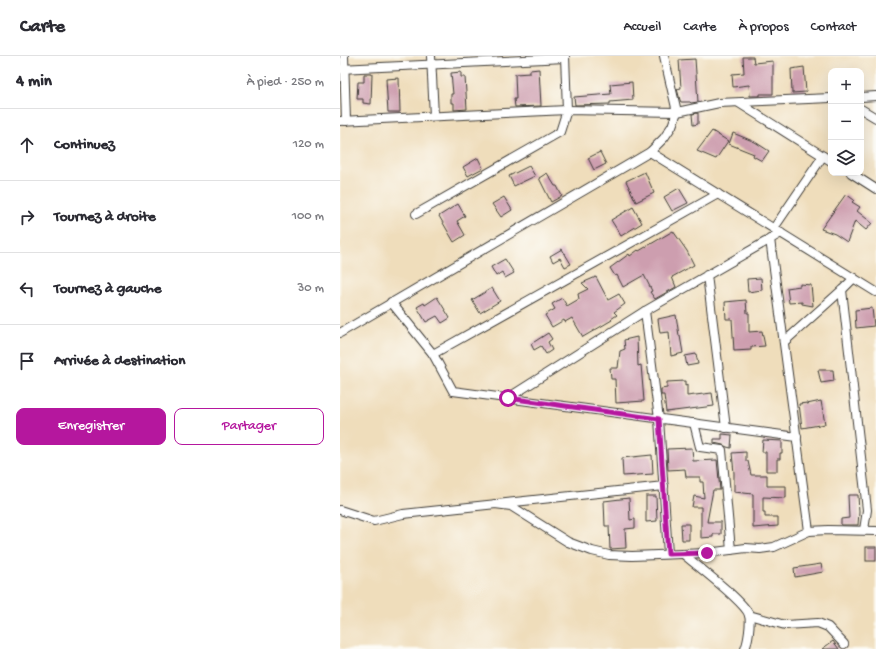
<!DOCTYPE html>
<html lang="fr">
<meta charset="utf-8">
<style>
:root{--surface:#fff;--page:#f7f7f7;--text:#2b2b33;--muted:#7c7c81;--line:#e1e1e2;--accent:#b5179e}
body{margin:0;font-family:"Gochi Hand",sans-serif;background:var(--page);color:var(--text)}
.controls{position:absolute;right:12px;top:12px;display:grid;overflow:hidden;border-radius:8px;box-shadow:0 4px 16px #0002}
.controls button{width:36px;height:36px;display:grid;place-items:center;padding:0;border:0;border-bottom:1px solid var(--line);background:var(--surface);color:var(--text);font:20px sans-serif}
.stop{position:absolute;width:12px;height:12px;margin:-9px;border:3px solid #b5179e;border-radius:50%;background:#fff}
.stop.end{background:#b5179e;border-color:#fff;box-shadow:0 1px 4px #0008}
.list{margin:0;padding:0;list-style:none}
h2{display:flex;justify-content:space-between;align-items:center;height:52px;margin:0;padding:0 16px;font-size:17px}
h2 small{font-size:13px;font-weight:400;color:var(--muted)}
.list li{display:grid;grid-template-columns:26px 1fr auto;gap:12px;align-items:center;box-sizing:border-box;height:72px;padding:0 16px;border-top:1px solid var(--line)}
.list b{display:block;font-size:15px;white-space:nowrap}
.list em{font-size:13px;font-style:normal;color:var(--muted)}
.actions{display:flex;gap:8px;padding:12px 16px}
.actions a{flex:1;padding:9px 0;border:1px solid var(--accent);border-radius:8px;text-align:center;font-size:14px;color:var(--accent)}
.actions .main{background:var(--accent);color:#fff}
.icon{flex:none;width:22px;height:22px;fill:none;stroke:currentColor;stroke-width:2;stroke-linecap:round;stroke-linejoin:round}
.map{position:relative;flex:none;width:536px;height:593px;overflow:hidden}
header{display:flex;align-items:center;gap:24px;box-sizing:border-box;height:56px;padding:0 20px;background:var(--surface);border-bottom:1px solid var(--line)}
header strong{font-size:19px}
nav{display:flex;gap:22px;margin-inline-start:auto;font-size:14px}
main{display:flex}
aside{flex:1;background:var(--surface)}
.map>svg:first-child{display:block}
.building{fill:#cd9eaf}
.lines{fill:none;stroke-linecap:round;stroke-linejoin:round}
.street-casing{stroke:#3c3934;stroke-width:10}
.street{stroke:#fff;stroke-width:8}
.route{stroke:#b5179e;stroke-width:5}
</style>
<header>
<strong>Carte</strong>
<nav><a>Accueil</a><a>Carte</a><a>À propos</a><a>Contact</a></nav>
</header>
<main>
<aside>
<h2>4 min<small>À pied · 250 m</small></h2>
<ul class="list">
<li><svg class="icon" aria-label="ahead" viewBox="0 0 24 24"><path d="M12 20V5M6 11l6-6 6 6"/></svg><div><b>Continuez</b></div><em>120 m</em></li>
<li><svg class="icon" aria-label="right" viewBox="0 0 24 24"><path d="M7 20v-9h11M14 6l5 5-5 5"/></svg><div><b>Tournez à droite</b></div><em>100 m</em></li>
<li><svg class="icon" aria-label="left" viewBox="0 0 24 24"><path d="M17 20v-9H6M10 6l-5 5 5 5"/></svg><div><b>Tournez à gauche</b></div><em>30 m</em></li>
<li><svg class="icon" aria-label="arrive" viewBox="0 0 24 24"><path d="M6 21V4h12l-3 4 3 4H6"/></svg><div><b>Arrivée à destination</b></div></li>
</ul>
<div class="actions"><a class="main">Enregistrer</a><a>Partager</a></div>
</aside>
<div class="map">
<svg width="536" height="593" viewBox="0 0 536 593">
<rect width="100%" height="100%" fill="#fdfcf7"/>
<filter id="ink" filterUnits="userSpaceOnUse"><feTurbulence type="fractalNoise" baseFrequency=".025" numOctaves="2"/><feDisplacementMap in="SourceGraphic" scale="8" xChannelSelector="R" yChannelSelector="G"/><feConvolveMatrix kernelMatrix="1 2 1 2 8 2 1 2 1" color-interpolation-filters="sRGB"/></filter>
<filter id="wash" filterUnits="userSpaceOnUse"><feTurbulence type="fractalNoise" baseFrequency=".012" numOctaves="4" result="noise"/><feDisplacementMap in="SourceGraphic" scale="16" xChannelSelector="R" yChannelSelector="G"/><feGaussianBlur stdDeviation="0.9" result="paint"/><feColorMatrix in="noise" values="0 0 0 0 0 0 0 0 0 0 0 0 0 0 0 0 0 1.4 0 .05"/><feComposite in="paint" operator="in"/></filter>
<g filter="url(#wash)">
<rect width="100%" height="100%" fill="#efddbb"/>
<g id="blocks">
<g class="building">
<polygon points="403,1 413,1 414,7 433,5 433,38 420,38 420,40 410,40 409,29 393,31 392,18 404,17"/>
<polygon points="355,3 358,46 351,47 350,46 341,46 340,44 337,33 341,32 339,4"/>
<polygon points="464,11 466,36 452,37 451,13"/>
<polygon points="199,13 201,50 175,51 174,43 176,43 175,18 190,17 190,14"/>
<polygon points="121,16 121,21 125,21 127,53 114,54 114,47 111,47 111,38 113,38 111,17"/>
<polygon points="24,18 32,18 31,48 23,47 23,43 17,43 18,26 24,26"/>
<polygon points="59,22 60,56 48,56 46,23"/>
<polygon points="292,26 293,44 270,46 270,48 235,49 234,41 271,38 270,28"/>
<polygon points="358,57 358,68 353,69 352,58"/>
<polygon points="372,75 388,85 376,103 357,95"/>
<polygon points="393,77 415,86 429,95 422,105 413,100 414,98 389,88"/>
<polygon points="260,96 266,108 254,114 248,102"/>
<polygon points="138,102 143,112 128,120 123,111"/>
<polygon points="189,110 195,120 174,130 169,120"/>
<polygon points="305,116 314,137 296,146 286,125"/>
<polygon points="207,117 215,130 217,130 222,140 211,146 199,122"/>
<polygon points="339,132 348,147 332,155 324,141"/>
<polygon points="506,138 514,144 512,146 520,151 517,155 532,167 526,174 515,165 507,186 495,178 481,173"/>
<polygon points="164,141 172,154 161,161 152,148"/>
<polygon points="118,148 125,160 117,165 125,179 114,186 99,160"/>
<polygon points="293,151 302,167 281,180 271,164"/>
<polygon points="333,175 347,195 354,209 332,221 336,231 315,243 310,236 312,235 304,219 283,231 277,219 275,220 270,212 289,198 290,200 298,194 299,195"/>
<polygon points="222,193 231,208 225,211 220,202 213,206 210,200"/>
<polygon points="165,203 174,217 165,222 162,216 156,220 151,211"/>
<polygon points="256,221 268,244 279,238 285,248 274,256 277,259 271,263 272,264 243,281 232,262 225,266 224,264 212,271 205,259 215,253 212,248 222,242 227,250 239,243 238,238 248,233 242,227"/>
<polygon points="421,222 422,234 408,236 407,223"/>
<polygon points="460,228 471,229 473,250 462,248 462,246 449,247 447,232 460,230"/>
<polygon points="152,232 160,245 140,257 132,244"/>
<polygon points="97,241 110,262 102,267 97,260 86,266 77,251 84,247 85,249"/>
<polygon points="406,244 407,257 409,257 409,276 422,275 425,290 411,291 411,294 394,295 392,263 386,263 385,246"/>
<polygon points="532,252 534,270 516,272 515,254"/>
<polygon points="336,259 339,280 340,280 343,297 331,300 329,276 320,277 318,263"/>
<polygon points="208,277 212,283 208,286 212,294 206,298 201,290 194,294 191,288"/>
<polygon points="297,281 298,310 301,309 304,345 276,347 275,323 271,323 270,312 278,312 280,295 285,293 284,284"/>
<polygon points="356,298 358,308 347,310 345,300"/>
<polygon points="478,314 493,314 494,325 481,327"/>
<polygon points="345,325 345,330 347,329 347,340 372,337 374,350 326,356 324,339 321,339 321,333 327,332 327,326"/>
<polygon points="481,345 485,368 462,372 459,348 467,347 467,348"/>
<polygon points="382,378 392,379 391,392 387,391 383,389 374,387 374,383 382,383"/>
<polygon points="423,384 442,385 442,397 440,397 440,403 437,403 437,415 426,415 426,396 422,396"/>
<polygon points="352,392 353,405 377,404 380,434 373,434 367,466 381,466 381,478 373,478 373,481 361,482 361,451 352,451 354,440 364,442 363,426 360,426 360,421 346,421 345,413 328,414 327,393"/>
<polygon points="406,396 406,405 408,405 411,419 427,419 427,430 446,430 446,442 423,441 423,456 425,456 425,461 438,461 438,470 413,472 413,438 394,436 394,417 392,397"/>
<polygon points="312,399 313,418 283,420 282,402"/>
<polygon points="508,439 518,439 519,456 518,469 501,469 501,463 509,462"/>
<polygon points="306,440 316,440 317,465 306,466"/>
<polygon points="289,442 290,464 295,463 295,472 285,473 286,492 270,493 269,470 265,470 264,445"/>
<polygon points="341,468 349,468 349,484 342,484"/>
<rect x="526" y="491" width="10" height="14"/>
<polygon points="481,508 483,516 455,521 454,512"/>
<polygon points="493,585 499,593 482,593"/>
</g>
</g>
</g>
<g filter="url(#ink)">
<use href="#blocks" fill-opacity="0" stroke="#3c3934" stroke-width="1"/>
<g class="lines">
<defs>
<g id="street">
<polyline points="4,0 6,65"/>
<polyline points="91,0 94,60"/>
<polyline points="0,13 225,2"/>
<polyline points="521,41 536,40"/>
<polyline points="399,47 491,105"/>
<polyline points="521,53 536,62"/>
<polyline points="0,65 227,54 337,56 379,47 491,42"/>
<polyline points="310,96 536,236"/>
<polyline points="511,117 536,133"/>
<polyline points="76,158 220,76 227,54 225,0"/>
<polyline points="434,172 483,100"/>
<polyline points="430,183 469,475"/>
<polyline points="367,219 386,372"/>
<polyline points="502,234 527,454 524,474"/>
<polyline points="51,246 93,298 113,335 457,381"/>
<polyline points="305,255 319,363 328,498"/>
<polyline points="0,277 310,96 324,82 332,70 337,56 324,0"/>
<polyline points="444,286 502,234 514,222"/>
<polyline points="93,298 378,138"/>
<polyline points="168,342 305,255 441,177"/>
<polyline points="354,367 360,391 382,394 391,494"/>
<polyline points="155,448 171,450 228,486 252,495 269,499 292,500 367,497 406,492 420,493 434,491 469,475 488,474 536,475"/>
<polyline points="0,454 34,465 63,458 324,430"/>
<path d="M343,498C356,509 405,546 409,559C411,567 408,586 405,593"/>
<polyline points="409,559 445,569 478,567 488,571 504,588"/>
</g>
</defs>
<use href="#street" class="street-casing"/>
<use href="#street" class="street"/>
</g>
</g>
<g class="lines" filter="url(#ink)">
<polyline class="route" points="168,342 319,363 328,498 367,497"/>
</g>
</svg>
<div class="controls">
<button>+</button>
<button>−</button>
<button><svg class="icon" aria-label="layers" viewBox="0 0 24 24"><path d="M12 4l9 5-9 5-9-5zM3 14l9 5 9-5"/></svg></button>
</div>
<div class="stop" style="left:168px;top:342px"></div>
<div class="stop end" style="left:367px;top:497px"></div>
</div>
</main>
